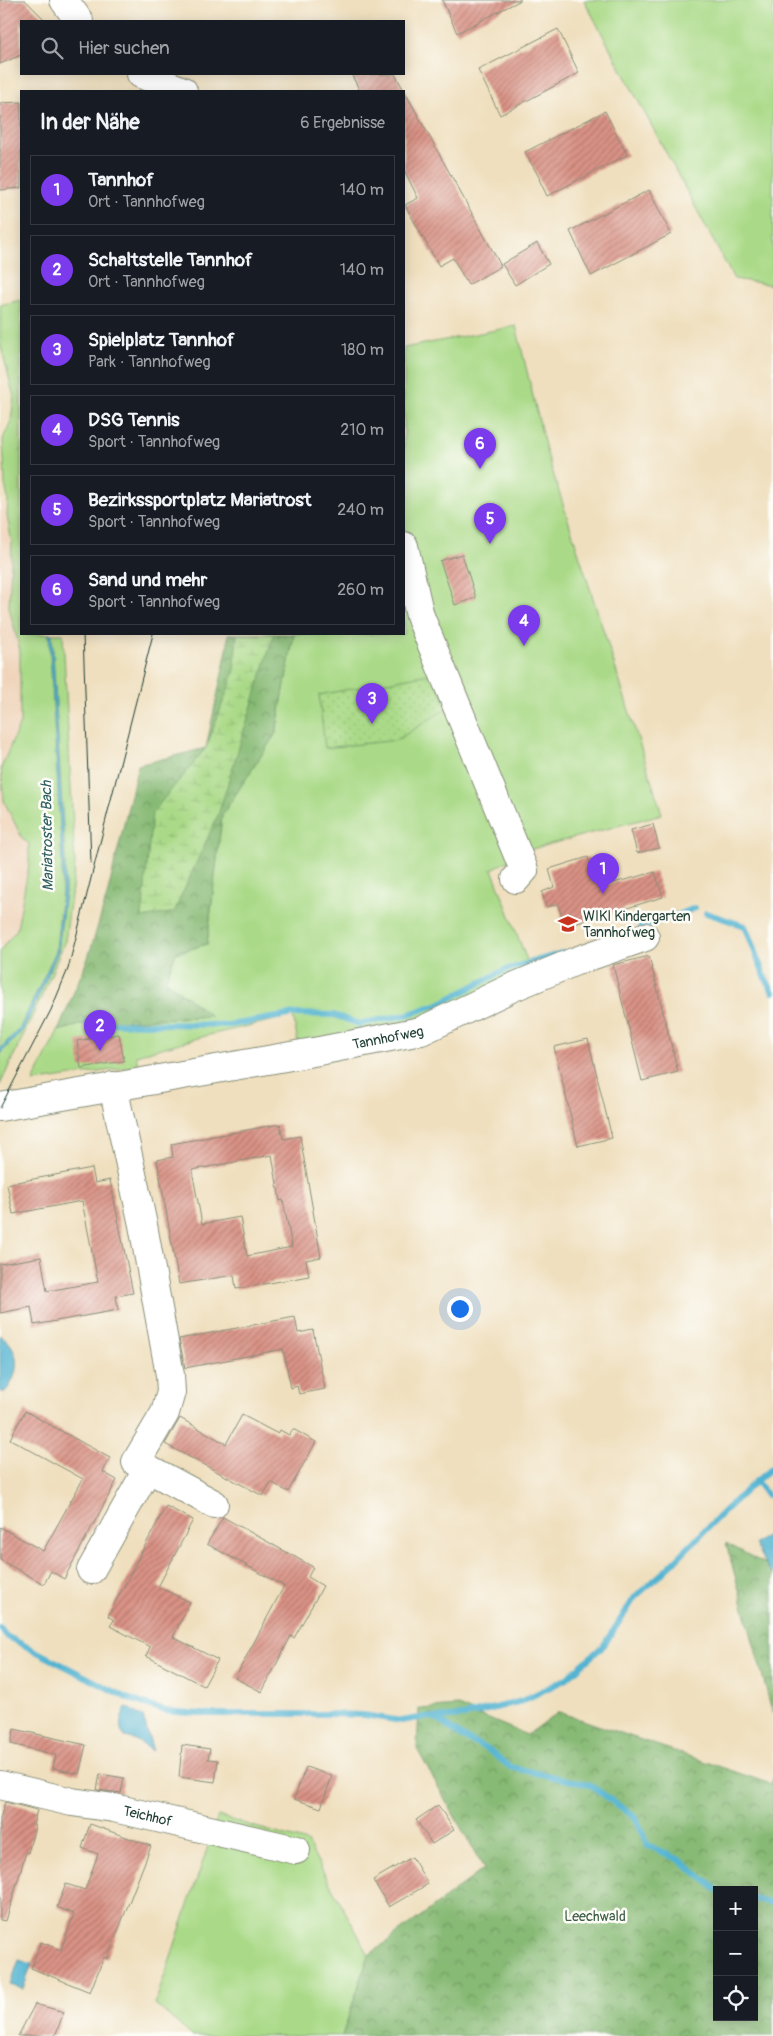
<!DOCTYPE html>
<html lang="de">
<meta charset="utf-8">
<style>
:root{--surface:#171b24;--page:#20242c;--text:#f1f3f6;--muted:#9ea1a6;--line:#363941;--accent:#7c3aed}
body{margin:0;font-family:Pangolin,sans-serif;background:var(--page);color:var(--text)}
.controls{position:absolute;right:15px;bottom:15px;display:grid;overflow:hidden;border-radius:0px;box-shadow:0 2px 12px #0003}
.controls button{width:45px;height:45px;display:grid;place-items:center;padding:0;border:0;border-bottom:1px solid var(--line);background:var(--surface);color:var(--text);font:25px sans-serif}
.you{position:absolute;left:459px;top:1308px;width:18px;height:18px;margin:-12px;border:4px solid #fff;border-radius:50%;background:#1a73e8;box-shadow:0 0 0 8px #1a73e833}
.badge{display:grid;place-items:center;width:32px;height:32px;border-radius:50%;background:var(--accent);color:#fff;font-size:16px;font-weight:700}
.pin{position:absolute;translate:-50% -41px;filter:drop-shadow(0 1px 2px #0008)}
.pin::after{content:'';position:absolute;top:26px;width:18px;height:15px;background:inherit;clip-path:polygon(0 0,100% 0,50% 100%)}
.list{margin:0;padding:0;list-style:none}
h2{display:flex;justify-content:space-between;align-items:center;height:65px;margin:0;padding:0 20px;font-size:21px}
h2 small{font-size:16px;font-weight:400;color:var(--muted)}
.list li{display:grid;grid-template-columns:32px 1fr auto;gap:15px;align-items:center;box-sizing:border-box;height:70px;margin:0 10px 10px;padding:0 10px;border:1px solid var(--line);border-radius:0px}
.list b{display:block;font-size:19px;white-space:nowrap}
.list p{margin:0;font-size:16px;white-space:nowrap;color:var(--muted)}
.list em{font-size:16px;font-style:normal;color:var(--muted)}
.icon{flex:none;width:28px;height:28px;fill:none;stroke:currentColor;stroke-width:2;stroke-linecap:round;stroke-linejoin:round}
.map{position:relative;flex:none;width:773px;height:2036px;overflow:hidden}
.search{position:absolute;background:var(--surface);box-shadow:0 2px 12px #0003;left:20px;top:20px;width:385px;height:55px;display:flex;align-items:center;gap:12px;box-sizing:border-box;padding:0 18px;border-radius:0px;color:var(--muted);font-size:19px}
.panel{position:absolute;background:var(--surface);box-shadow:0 2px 12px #0003;left:20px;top:90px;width:385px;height:545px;border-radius:0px}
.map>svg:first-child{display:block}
.built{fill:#f0d5bc}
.green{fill:#aada88;stroke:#648c5e}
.forest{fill:url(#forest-crowns);stroke:#537c54;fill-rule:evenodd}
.wetland{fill:url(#wetland-marsh);stroke:#648c5e}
.park{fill:url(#park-dots);stroke:#648c5e}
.water{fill:#53b4d1;stroke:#397882}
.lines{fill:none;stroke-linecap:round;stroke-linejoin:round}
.stream{stroke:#53b4d1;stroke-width:6}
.building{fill:url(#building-hatch);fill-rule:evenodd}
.minor-casing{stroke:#878e79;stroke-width:30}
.minor{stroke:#fff;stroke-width:28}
.tram{stroke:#1f3d34;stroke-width:1}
.labels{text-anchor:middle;stroke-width:5;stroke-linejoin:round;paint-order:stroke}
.poi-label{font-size:14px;fill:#1f3d34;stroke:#fdfcf7;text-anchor:start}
.street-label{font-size:14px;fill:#1f3d34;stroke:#fdfcf7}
.park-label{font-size:14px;fill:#3b5c45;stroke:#fdfcf7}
.water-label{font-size:15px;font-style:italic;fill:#2f6163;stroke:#fdfcf7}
</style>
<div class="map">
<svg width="773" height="2036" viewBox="0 0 773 2036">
<defs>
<pattern id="forest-crowns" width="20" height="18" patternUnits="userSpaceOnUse" patternTransform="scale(1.25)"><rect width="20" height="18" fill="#87ba74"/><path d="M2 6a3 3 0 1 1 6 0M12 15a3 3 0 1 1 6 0" fill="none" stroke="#6e9860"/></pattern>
<pattern id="wetland-marsh" width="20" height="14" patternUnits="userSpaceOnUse" patternTransform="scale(1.25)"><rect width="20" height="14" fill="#aada88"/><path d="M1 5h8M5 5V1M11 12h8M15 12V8" fill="none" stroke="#92bc76"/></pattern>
<pattern id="park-dots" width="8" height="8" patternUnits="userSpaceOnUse" patternTransform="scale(1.25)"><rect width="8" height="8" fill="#aada88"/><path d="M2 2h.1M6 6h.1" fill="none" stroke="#92bc76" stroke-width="1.8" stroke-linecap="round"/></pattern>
<pattern id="building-hatch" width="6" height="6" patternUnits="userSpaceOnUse" patternTransform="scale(1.25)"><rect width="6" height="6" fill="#da9285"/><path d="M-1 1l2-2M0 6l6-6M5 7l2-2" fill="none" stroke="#b0786e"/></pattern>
</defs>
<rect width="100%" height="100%" fill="#fdfcf7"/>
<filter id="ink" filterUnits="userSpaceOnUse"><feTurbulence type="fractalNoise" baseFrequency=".02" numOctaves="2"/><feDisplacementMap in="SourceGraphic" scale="10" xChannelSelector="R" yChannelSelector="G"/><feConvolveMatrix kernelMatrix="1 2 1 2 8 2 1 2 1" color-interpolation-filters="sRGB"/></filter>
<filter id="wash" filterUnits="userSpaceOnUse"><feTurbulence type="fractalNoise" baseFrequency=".0096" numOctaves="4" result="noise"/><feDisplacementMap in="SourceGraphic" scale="20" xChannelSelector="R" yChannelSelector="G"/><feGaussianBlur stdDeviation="1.12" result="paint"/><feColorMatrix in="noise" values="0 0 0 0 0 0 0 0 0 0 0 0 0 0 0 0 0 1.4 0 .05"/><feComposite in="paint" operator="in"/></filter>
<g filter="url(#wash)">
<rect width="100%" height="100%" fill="#efdfbe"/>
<polygon class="built" points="0,503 21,508 21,634 29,844 29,864 17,930 0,951"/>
<g class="green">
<polygon points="584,0 773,0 773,285 734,279"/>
<polygon points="21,300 21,634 63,634 75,865 65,941 41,998 0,1085 0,951 17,929 29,864 29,844 22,838 4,801 1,768 20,723 20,650 9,607 12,543 7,516 8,499 5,484 3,439 11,421 14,397 0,343 0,305"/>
<polygon points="516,326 547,454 662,814 532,849 492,869 530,968 417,1020 298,1043 293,1016 213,1034 136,1055 138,1066 33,1082 58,1031 87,1023 210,1016 165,980 176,953 207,944 222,815 276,733 294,634 404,634 404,348"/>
<polygon points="218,1816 307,1842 369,1955 342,2036 192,2036 155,2004"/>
</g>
<g class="forest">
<polygon points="228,634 294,634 276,733 222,815 207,944 176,953 165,980 211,1016 87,1023 58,1031 88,958 107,896 138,765 206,748 228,645"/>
<polygon points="726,1543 765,1564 773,1575 773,1714"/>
<path d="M458,1706L527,1735L559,1712L771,1784L773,1778V2036H342L369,1955L484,1869L417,1749L419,1709ZM717,1890H754V2017H717Z"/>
</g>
<polygon class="wetland" points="237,634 274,634 218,815 174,912 142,918 152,813 206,748 234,673"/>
<polygon class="park" points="434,673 447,708 397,740 325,748 319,695"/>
<g class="water">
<polygon points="49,634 52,634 65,862 65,893 58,952 24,1029 0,1054 0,1049 20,1028 56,951 62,892 62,862"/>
<path d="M0,1335C22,1348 20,1375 5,1392H0Z"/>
<polygon points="773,1530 773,1575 765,1564 755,1544"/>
<path d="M126,1707L143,1717L153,1751L134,1739L125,1737C117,1726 121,1719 126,1707Z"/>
<polygon points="19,1960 32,1964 23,1989 10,1985"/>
</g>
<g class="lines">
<g class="stream">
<path d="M706,913L745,926C754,947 761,973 773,992"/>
<polyline points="640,926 670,918 695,908"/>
<polyline points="87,1023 229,1025 295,1014 334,1015 359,1024 406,1015 441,1003 505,970 562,953"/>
<polyline points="756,1481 773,1467"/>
<polyline points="0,1628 6,1636 127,1698 165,1711 201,1714 326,1714 363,1715 402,1721 425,1717 436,1718 462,1737 487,1749 510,1767 590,1785 636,1818 647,1845 680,1860 717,1890"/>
<polyline points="436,1718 464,1716 522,1701 566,1679 604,1645 635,1597 667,1569 724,1511 756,1481 767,1495"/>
<polyline points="754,1899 773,1903"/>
</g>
</g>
<g id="blocks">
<g class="building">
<polygon points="0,0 25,0 46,21 21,21 21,55 0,64"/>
<polygon points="442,0 521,0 457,33"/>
<polygon points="558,29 579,73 500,115 478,70"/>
<polygon points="351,74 395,74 501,266 468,285 453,258 439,266 405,205 418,198 404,170 404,91 360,91"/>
<polygon points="21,102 21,188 0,190 0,103"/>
<polygon points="605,111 627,155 547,196 539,179 540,179 525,152"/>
<polygon points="649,190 671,234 591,276 570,231"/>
<polygon points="537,243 549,264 515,285 502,264"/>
<polygon points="462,554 476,598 455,605 440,561"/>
<polygon points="653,824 659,848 637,853 631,830"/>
<polygon points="588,857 595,879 603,876 606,885 655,872 663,897 565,927 558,904 546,907 542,892 554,887 549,869"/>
<polygon points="649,956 678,1072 642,1081 613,965"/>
<polygon points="119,1034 124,1061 81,1068 77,1041"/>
<polygon points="588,1039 612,1138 578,1146 554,1047"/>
<path d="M280,1124L283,1139L300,1136L321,1257L306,1260L309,1276L236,1289L234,1275L179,1284L157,1160L173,1157L171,1144ZM272,1155L280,1201L283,1200L292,1247L247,1256L240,1217L202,1224L192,1170Z"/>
<polygon points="92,1168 95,1183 110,1180 133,1293 116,1296 118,1310 34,1325 31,1307 0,1313 0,1264 41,1257 47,1291 98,1282 82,1201 13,1214 7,1184"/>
<polygon points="295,1317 298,1333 313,1330 325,1389 299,1394 297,1386 291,1388 283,1349 185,1368 179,1339"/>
<polygon points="25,1411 110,1458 103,1472 117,1480 64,1579 51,1571 44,1584 0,1560 0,1527 43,1551 83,1479 10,1439"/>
<polygon points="242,1415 278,1434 280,1430 289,1435 293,1429 316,1442 288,1492 271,1482 263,1496 165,1444 180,1418 226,1444"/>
<polygon points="166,1506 193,1520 158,1587 190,1602 173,1637 218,1660 204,1686 146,1656 150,1647 110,1626 114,1620 108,1616"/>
<polygon points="223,1517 313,1567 308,1577 323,1586 294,1638 291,1636 262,1692 235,1678 284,1586 207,1544"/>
<polygon points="14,1729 86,1745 79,1774 53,1768 56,1755 11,1744"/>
<polygon points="182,1745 210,1749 208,1759 218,1760 215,1782 179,1777"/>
<polygon points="306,1767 332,1776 321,1808 294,1799"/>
<polygon points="100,1774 124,1778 121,1793 97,1790"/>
<polygon points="5,1802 37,1810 33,1825 35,1826 28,1853 26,1852 6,1921 0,1920 0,1819"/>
<polygon points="438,1805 454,1830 432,1844 416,1820"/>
<polygon points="90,1824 151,1846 107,1959 104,1957 90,1992 31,1968 41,1942 61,1950 74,1914 57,1907 66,1884 85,1890 98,1854 82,1848"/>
<polygon points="412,1857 428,1884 389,1907 373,1880"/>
<polygon points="35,2004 64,2012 55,2036 18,2036"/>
</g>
</g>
</g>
<g filter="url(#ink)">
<use href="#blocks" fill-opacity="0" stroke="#878e79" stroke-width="1"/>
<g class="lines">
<defs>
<g id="minor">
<polyline points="64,0 79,21"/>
<polyline points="141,74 183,91"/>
<polyline points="404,546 420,616 524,870 516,879"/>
<polyline points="113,1086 143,1225 170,1375 171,1392 165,1413 136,1462 214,1504"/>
<path id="s1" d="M0,1107L319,1051L421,1031L511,988L576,961L645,937"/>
<polyline points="91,1570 147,1470"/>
<path id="s2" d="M0,1785L72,1802L114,1808L296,1850"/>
</g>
</defs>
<use href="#minor" class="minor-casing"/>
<use href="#minor" class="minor"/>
<g class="tram">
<polyline points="83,634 91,863"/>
<polyline points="0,1108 51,1010 68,969 153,634"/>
</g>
</g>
</g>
<defs>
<symbol id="school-bare" viewBox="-9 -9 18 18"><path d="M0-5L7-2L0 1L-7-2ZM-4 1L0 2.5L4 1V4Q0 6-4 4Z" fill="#c8321e" stroke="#fdfcf7" stroke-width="2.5" paint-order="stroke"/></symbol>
</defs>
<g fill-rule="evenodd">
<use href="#school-bare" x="554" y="910" width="28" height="28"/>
</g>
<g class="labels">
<g class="poi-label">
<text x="583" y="921">WIKI Kindergarten<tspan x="583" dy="16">Tannhofweg</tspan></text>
</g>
<g class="street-label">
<text dy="5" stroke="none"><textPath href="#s1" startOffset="394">Tannhofweg</textPath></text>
<text dy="5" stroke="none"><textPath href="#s2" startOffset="151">Teichhof</textPath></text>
</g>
<g class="park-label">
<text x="595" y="1921">Leechwald</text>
</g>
<g class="water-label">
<text transform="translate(47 836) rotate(-91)" y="5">Mariatroster Bach</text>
</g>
</g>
</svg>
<div class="controls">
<button>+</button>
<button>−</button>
<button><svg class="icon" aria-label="locate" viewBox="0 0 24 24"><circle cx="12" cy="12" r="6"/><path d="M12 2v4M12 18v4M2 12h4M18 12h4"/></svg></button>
</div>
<div class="you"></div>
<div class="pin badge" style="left:603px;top:894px">1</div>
<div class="pin badge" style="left:100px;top:1051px">2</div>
<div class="pin badge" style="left:372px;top:724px">3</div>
<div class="pin badge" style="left:524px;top:646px">4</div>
<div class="pin badge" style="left:490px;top:544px">5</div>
<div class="pin badge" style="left:480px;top:469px">6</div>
<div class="search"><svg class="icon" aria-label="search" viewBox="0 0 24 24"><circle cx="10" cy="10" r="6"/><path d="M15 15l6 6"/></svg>Hier suchen</div>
<section class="panel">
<h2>In der Nähe<small>6 Ergebnisse</small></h2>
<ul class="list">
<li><span class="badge">1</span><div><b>Tannhof</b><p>Ort · Tannhofweg</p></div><em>140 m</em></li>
<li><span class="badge">2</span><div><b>Schaltstelle Tannhof</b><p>Ort · Tannhofweg</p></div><em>140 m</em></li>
<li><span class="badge">3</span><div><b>Spielplatz Tannhof</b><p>Park · Tannhofweg</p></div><em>180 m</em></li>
<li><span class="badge">4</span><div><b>DSG Tennis</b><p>Sport · Tannhofweg</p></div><em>210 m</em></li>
<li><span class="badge">5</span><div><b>Bezirkssportplatz Mariatrost</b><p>Sport · Tannhofweg</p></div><em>240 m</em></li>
<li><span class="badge">6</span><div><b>Sand und mehr</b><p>Sport · Tannhofweg</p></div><em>260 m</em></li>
</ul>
</section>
</div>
